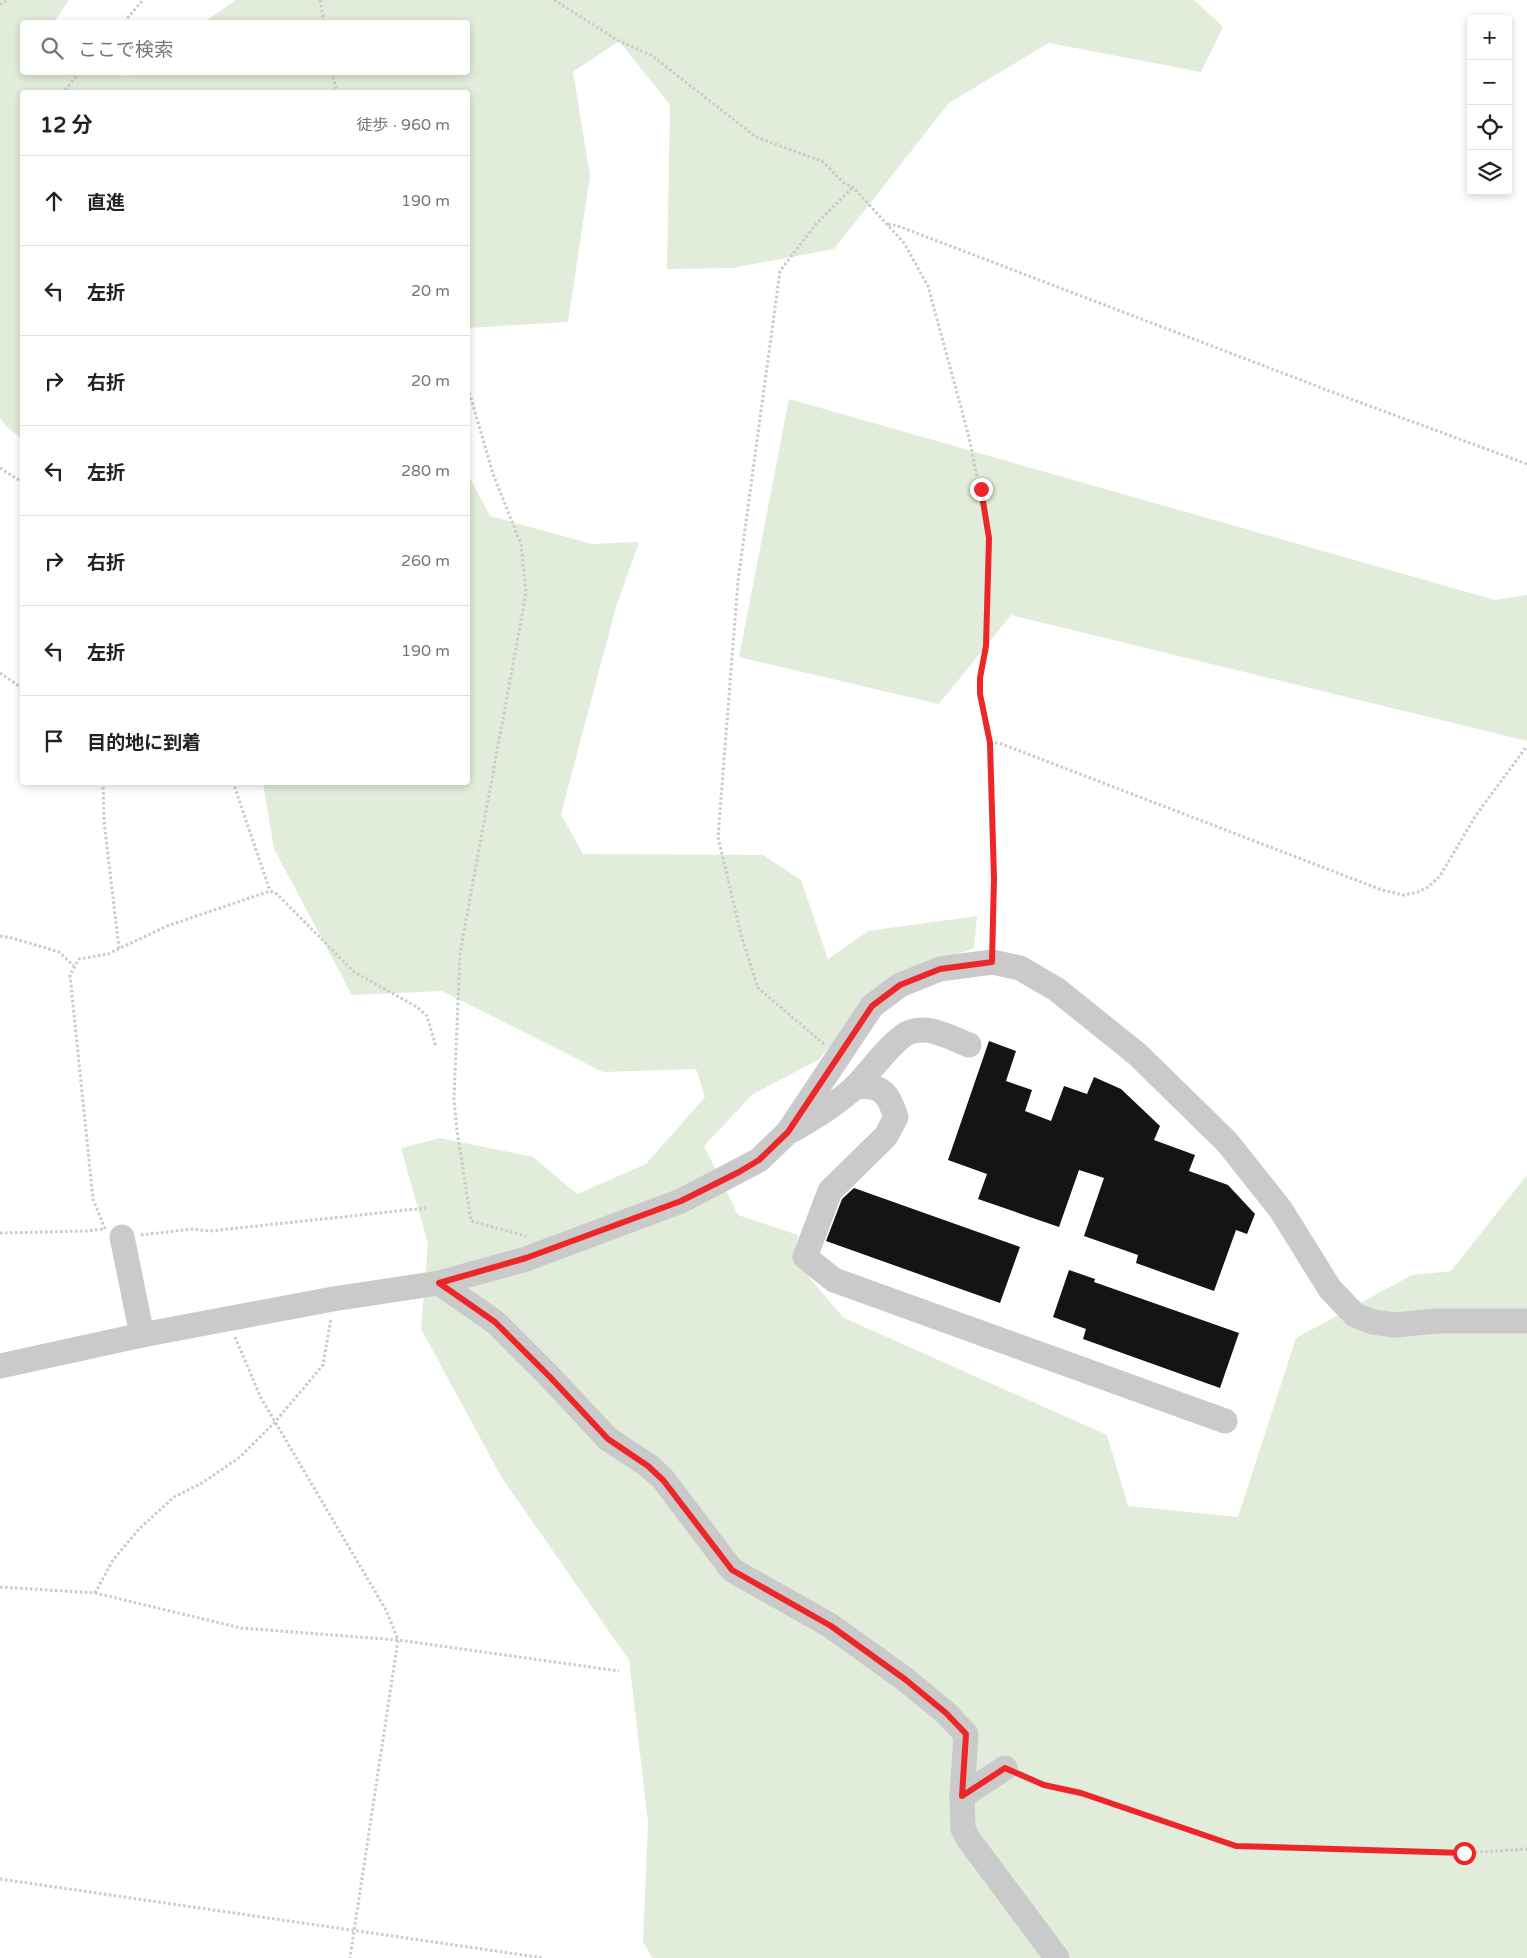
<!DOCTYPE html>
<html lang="ja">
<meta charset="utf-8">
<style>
:root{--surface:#fff;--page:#f6f6f6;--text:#222;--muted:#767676;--line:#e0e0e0}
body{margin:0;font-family:"Varela Round","Noto Sans JP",sans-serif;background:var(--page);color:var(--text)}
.controls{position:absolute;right:15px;top:15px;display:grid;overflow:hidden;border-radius:5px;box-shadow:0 2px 8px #0003}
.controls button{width:45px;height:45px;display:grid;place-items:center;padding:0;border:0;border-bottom:1px solid var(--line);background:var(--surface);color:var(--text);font:25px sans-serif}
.stop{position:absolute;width:15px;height:15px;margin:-11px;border:4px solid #ed2629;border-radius:50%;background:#fff}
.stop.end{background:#ed2629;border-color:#fff;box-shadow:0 1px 5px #0008}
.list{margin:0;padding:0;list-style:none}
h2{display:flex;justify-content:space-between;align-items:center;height:65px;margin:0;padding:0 20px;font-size:21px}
h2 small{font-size:16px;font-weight:400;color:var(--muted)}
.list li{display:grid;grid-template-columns:32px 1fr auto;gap:15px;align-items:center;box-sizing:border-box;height:90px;padding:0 20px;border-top:1px solid var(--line)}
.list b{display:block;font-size:19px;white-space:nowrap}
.list em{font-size:16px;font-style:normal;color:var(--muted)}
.icon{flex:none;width:28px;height:28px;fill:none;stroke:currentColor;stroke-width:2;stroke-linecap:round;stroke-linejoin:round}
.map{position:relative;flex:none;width:1527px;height:1958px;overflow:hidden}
.search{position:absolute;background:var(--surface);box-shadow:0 2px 8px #0003;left:20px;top:20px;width:450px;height:55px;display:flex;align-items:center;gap:12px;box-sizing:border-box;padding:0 18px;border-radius:5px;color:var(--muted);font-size:19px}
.panel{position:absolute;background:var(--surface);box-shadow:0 2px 8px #0003;left:20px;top:90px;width:450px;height:695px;border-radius:5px}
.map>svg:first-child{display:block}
.green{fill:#e2ecda}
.building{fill:#141414}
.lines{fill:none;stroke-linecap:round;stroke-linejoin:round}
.path{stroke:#cacaca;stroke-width:3;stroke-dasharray:2.5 2.5;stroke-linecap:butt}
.minor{stroke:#cacaca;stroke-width:25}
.route{stroke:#ed2629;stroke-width:6}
</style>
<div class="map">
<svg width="1527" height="1958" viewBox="0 0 1527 1958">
<rect width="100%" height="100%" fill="#fff"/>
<g class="green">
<polygon points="0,0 69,0 54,22 22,22 22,72 89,72 129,76 134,72 468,72 468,22 204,22 236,0 1194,0 1223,27 1201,72 1049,43 949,103 834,249 732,268 667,269 670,105 619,41 573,72 590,176 568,322 468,328 468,92 22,92 22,439 7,427 0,418"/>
<polygon points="789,399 1495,600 1527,595 1527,741 1011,615 939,704 739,657"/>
<polygon points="468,474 490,516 592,544 639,542 616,607 561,814 583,854 763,855 801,880 828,959 868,931 977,916 974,948 889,980 818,1060 753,1094 704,1146 738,1215 798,1235 793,1259 844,1318 1107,1435 1128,1506 1238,1517 1296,1338 1412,1275 1451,1271 1527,1175 1527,1958 653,1958 643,1942 648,1822 629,1660 502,1478 421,1329 428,1244 401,1148 440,1138 533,1157 577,1194 646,1164 705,1097 696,1069 603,1072 442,991 352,995 274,849 263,783 468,782"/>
</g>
<g class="building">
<polygon points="989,1041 1016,1051 1006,1081 1032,1090 1025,1111 1051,1121 1064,1086 1087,1094 1094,1077 1121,1089 1160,1126 1154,1140 1195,1155 1189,1171 1228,1185 1255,1214 1247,1234 1236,1230 1214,1291 1136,1263 1138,1255 1084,1236 1104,1178 1079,1170 1059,1227 978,1199 987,1174 948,1160"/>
<polygon points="854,1188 1020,1247 1000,1303 826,1241 842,1199"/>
<polygon points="1069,1270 1095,1279 1094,1282 1239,1333 1220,1388 1083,1339 1086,1329 1053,1317"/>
</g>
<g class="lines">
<g class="path">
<polyline points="320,0 324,22"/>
<polyline points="554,0 619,41 651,55 756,137 822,161 844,183 853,187 904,243 928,286 969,437 989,538 986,646 980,678 980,694 990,743 994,878 992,942"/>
<polyline points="0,5 7,0"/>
<polyline points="124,22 143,0"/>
<polyline points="332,72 337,92"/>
<polyline points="65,90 80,72"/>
<polyline points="888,224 898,226 1348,398 1527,464"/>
<polyline points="468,388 493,474 521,544 526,593 460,953 454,1099 457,1131 471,1221 526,1236"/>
<polyline points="0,468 22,482"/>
<polyline points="0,673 22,688"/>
<polyline points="990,743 999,743 1382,890 1403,895 1418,892 1428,887 1440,876 1476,815 1527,746"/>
<polyline points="103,782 104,821 119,948"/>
<polyline points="233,782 270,891"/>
<polyline points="0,936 12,938 59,952 74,966"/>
<polyline points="824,1044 758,988 741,935 718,837 738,581 780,271 816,224 853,187"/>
<polyline points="105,1229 93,1199 70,975 79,959 108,954 167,926 270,891 277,894 354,972 417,1007 427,1016 436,1047"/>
<polyline points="0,1233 86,1231 104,1229"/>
<polyline points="141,1235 192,1229 210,1231 426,1208"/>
<polyline points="235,1337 261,1398 386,1610 398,1640 350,1958"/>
<polyline points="0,1587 95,1593 241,1628 398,1640 619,1671"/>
<polyline points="95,1593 113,1560 139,1529 174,1497 202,1483 240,1457 275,1422 323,1365 331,1318"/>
<polyline points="1022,1776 1044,1785 1081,1793 1236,1846 1464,1853 1527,1849"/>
<polyline points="0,1879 544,1958"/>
</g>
<g class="minor">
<path d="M855,1087C882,1084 888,1093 896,1117L886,1136L830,1191L805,1257L834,1280L1225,1421"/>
<path d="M793,1130C815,1117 837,1104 856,1086C868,1074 895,1037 910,1032C930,1025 951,1038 969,1045"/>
<polyline points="122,1237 142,1335"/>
<polyline points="439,1283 495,1322 550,1377 608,1439 649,1466 663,1479 732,1570 831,1626 906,1680 946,1713 966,1734 962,1796"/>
<polyline points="0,1366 142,1335 333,1299 439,1283 526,1259 681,1201 759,1160 788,1132 872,1006 900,985 940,969 992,962 1020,968 1056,989 1137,1054 1227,1142 1281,1210 1330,1289 1355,1315 1373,1322 1395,1325 1436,1321 1527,1321"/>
<polyline points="1005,1768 962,1796 963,1829 969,1840 1057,1958"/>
</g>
</g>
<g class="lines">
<polyline class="route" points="981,489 989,538 986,646 980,678 980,694 990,743 994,878 992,962 940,969 900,985 872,1006 788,1132 759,1160 739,1172 681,1201 526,1258 439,1283 495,1322 550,1377 608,1439 648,1466 663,1480 732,1570 831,1626 906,1680 946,1713 966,1734 962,1796 1005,1768 1044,1785 1081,1793 1236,1846 1464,1853"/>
</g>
</svg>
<div class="controls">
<button>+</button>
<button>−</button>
<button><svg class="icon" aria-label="locate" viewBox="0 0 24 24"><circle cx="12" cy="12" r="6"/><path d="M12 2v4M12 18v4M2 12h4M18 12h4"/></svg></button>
<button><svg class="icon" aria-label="layers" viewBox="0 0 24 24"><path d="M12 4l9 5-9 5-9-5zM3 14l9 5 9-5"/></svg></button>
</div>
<div class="stop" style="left:1464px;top:1853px"></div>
<div class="stop end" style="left:981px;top:489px"></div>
<div class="search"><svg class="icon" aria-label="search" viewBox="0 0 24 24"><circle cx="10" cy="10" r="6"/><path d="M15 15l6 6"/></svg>ここで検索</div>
<section class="panel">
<h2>12 分<small>徒歩 · 960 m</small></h2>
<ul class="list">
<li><svg class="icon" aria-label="ahead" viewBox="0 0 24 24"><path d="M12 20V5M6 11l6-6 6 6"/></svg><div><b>直進</b></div><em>190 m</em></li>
<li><svg class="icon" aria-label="left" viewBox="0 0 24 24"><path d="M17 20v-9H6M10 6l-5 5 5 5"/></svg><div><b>左折</b></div><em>20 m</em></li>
<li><svg class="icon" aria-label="right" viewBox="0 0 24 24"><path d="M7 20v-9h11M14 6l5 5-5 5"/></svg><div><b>右折</b></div><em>20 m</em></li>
<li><svg class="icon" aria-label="left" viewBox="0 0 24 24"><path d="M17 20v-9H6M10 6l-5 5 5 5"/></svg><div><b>左折</b></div><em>280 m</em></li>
<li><svg class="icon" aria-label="right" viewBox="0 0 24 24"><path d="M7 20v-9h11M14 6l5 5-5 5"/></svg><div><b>右折</b></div><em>260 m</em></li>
<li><svg class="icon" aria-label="left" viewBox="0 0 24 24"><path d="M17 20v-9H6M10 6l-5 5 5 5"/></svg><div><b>左折</b></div><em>190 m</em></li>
<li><svg class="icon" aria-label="arrive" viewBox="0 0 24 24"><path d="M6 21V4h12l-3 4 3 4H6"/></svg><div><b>目的地に到着</b></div></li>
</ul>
</section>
</div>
